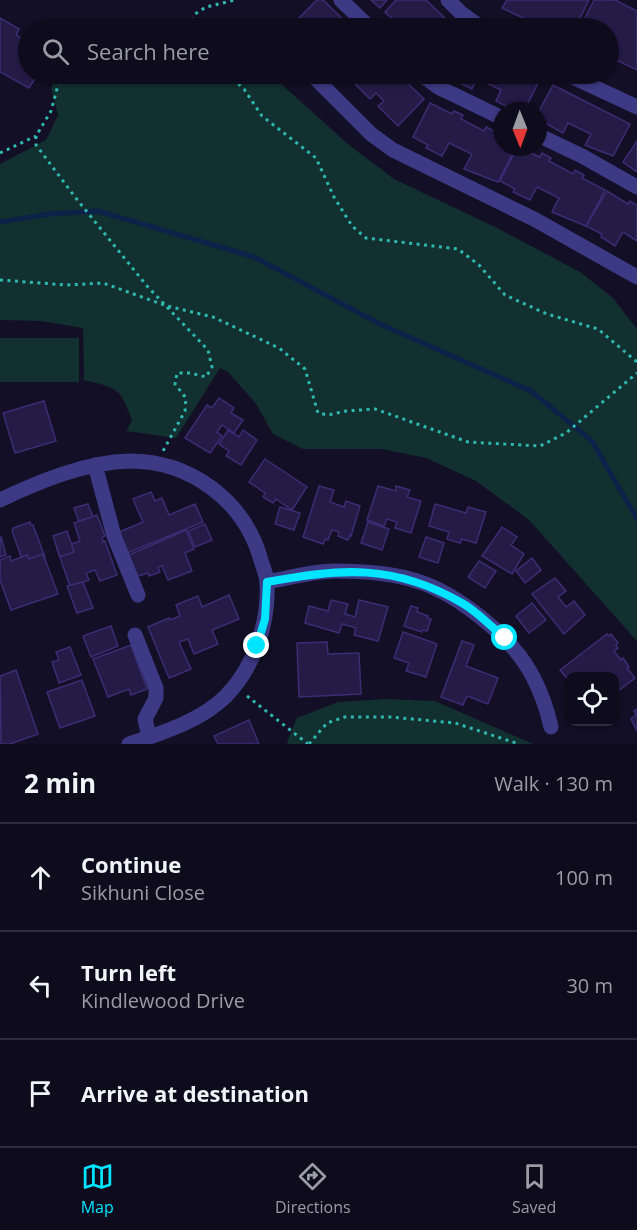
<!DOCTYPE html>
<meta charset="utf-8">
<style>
:root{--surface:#0e0b1c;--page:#1c1929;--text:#f1f3f6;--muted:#9b9ba3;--line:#2e2b3b;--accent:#00e5ff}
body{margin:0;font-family:"Open Sans",sans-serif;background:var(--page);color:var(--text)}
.controls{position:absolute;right:18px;bottom:18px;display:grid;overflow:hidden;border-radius:12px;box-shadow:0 2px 4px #0004}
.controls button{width:54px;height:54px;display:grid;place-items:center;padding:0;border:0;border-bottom:2px solid var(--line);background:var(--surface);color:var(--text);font:30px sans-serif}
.compass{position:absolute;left:493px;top:102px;width:54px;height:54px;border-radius:50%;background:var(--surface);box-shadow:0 2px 4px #0004;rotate:179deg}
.stop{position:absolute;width:18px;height:18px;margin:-14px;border:4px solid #00e5ff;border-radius:50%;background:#fff}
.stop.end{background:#00e5ff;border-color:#fff;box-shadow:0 2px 6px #0008}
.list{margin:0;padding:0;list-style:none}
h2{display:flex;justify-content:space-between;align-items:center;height:78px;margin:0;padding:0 24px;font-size:26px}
h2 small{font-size:20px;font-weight:400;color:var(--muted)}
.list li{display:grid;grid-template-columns:39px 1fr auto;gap:18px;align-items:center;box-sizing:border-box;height:108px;padding:0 24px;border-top:2px solid var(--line)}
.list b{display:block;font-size:22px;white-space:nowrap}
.list p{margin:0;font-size:20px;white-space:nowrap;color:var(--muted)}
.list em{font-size:20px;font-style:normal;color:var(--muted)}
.icon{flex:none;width:33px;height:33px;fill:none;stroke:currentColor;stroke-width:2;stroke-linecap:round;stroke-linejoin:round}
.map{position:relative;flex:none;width:637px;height:744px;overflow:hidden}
.search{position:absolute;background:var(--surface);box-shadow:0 2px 4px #0004;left:18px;right:18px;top:18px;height:66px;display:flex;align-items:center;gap:15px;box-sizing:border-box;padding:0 21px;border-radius:33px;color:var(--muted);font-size:22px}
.sheet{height:402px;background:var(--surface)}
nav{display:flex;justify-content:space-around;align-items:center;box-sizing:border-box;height:84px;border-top:2px solid var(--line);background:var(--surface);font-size:16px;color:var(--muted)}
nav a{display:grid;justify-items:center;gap:3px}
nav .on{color:var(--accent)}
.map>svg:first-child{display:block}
.green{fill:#12302f}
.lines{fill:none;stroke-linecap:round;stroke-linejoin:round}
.stream{stroke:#0c2248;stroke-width:5}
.building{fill:#241b47;stroke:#3b2d73;stroke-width:1.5}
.path{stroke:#2fb8b0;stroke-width:3;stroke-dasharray:3 4.5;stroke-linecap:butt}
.minor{stroke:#3d3a85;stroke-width:15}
.route{stroke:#00e5ff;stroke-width:8}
</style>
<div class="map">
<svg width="637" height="744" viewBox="0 0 637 744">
<rect width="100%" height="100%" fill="#130f26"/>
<g class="green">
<path d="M57,74H270L349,145L394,179L497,228L580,272L613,298L637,329V641L529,520L476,481L426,458L382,449H303L273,434L256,404L228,372L220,368L176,438L126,431L132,421C121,387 116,388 84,380L83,328L40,321L0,320V164L46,140L58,115L51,88Z"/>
<rect x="0" y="338" width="79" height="44"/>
<polygon points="385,699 435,701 533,744 288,744 287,742 297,718 338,702"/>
</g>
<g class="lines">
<polyline class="stream" points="0,222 50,214 98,211 254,257 380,324 531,391 592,441 637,519"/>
</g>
<g class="building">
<polygon points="317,0 323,0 352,28 296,28 292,25"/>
<polygon points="371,0 387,0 380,8"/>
<polygon points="396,0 426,0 455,28 414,28 411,25 408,28 402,28 385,12"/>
<polygon points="507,0 589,0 575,28 544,28 502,8"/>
<polygon points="594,0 615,0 637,11 637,70 608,56 608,28 580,28"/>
<polygon points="0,18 19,29 16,35 28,42 28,55 24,63 28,66 28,74 38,74 29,88 0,72"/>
<polygon points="355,74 398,74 424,99 398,126 378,106 384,101 376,93 370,99 350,79"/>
<polygon points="448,74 528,74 540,79 524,111 522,111 513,106 511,109 496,101 501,90 477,78 472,89 458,82 459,80"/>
<polygon points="553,85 630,124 613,156 585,145 591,134 568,123 563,133 538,119 538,113"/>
<polygon points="430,103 452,114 454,111 463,115 461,119 484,131 486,127 496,132 494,135 502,139 502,147 516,147 498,182 464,169 472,154 449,143 442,156 426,148 428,145 413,137"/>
<polygon points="637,141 637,172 623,162"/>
<polygon points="517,147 540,157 542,153 551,158 549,161 573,174 575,170 584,175 582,178 605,190 586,226 552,212 559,198 537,187 530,200 513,192 515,189 500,181"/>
<polygon points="607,191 628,204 630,201 637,205 637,241 623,232 615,246 601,237 602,234 586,226"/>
<polygon points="219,398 234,408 231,413 243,420 234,433 222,425 217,432 222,436 210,453 185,438 207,405 212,408"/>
<polygon points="44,401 56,441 15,453 3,413"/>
<polygon points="228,430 239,437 243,430 257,440 241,465 226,456 229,451 219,444"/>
<polygon points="265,459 307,487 292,510 276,499 273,503 263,497 265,493 249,482"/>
<polygon points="319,486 334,490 330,502 344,507 346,501 360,506 351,536 350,535 348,540 338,536 339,532 332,530 328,540 325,539 323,544 303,537"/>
<polygon points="378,486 396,491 396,486 410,490 407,497 421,501 411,533 395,528 397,522 387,519 384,526 367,520"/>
<polygon points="151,492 155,501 162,498 169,515 195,504 203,522 125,554 117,533 143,522 133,499"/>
<polygon points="88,504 93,517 79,522 74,508"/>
<polygon points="435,504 466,513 468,507 486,512 476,543 462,539 460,543 447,539 449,532 429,526"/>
<polygon points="280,507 300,513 294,530 275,524"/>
<polygon points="97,515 105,536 102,538 103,542 105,541 117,575 100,581 95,570 86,573 89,580 70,586 57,549 80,541 74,523"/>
<polygon points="30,522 31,525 33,525 45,557 24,564 12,531 13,528"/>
<polygon points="368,522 389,529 382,550 361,543"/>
<polygon points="205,524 212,540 195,547 188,531"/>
<polygon points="502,527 517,537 511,545 524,554 512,574 482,556"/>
<polygon points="186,530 194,549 185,553 192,571 168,580 162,566 158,567 160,572 149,576 148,573 135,577 127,556"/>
<polygon points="67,531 74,552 60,557 53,536"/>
<polygon points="1,537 6,555 0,557 0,538"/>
<polygon points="426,537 444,543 438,563 419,557"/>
<polygon points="43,554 58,594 11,610 0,580 0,560 10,556 11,561 27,555 29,559"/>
<polygon points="532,558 541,570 525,583 516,571"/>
<polygon points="479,561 496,571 485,588 468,577"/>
<polygon points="555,578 566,591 558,597 566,607 574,601 585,615 564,634 532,594"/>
<polygon points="83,582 93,608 77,613 67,586"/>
<polygon points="229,595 239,619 212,630 218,644 194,654 188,639 179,642 191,669 169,678 148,627 169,618 170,620 180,616 176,605 198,596 202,607"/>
<polygon points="331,600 348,604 345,614 355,617 359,600 388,607 378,641 354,635 356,628 342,624 339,633 305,623 309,606 328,611"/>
<polygon points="532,603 546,620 529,633 516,616"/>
<polygon points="411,606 418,608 417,612 428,616 427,618 431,619 427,631 423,630 422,632 404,626"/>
<polygon points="111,626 118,646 91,657 83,636"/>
<polygon points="403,632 437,644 426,677 406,671 409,663 394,658"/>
<polygon points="607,634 609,636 611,634 618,643 616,645 618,648 614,651 621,660 623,658 629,667 627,668 635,678 614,694 614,676 570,676 570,682 560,670"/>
<polygon points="462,641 474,645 466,666 498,678 488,704 467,696 463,705 441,697"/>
<polygon points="327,642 328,654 359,653 361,694 299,697 297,643"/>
<polygon points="131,645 147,689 131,695 129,689 108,697 93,659"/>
<polygon points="70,647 81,675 59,683 52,662 59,660 56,652"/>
<polygon points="16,670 38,734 10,744 1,744 0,676"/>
<polygon points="82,680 95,716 60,728 47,692"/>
<polygon points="637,709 637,731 631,719 636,715 634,711"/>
<polygon points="249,720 259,744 218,744 214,736"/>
</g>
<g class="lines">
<g class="path">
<polyline points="191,28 195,14 206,7 235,0"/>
<polyline points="61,74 51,111 36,136 36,145 75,197 147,286 208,350 212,367 206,377 190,373 177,373 175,384 186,398 185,411 163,451"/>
<polyline points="227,74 244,89 262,116 316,158 334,197 352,226 366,238 458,249 479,265 505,295 547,314 598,329 637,362"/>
<polyline points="0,153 36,136"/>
<polyline points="0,280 67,285 103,283 167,306 213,317 279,348 305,369 318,413 328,415 346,411 375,409 468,442 540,446 566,433 637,373"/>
<polyline points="247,696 308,744"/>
<polyline points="309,744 327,723 345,717 391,717 455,723 519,744"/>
</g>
<g class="minor">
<polyline points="341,0 370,28"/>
<polyline points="448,0 461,13 482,28"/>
<polyline points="311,74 371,134 393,150 534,219 637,277"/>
<polyline points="420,74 438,87 502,118"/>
<polyline points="566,74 637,107"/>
<polyline points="538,135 582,156 637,187"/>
<polyline points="95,465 114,536 138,595"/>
<path d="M0,500C40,481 86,462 130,461C190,461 243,500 260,557C262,565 267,575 267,583C269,624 254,667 226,696C201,721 162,733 129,744"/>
<path d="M267,582C289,578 313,571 335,571C362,571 392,573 417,581C458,594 512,637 532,675C541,692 547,709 551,727"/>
<polyline points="135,635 156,688 156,698 145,719 149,737"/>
</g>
</g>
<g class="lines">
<path class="route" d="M257,646L265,619L267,582C341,568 395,564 462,603C478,612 491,627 505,638"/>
</g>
</svg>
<div class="controls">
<button><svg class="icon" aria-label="locate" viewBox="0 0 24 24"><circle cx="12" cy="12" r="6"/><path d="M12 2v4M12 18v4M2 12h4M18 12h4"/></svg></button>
</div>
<svg class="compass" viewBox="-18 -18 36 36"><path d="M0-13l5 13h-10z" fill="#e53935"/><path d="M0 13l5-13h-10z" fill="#9b9ba3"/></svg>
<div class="stop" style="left:505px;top:638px"></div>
<div class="stop end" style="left:257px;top:646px"></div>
<div class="search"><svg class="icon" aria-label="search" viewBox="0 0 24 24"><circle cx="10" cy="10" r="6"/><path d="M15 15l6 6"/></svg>Search here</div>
</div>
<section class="sheet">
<h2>2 min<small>Walk · 130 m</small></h2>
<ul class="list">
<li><svg class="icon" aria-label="ahead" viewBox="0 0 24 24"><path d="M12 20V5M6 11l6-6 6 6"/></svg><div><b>Continue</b><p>Sikhuni Close</p></div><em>100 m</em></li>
<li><svg class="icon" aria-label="left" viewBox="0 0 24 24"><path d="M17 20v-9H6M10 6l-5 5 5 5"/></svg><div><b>Turn left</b><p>Kindlewood Drive</p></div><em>30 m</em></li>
<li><svg class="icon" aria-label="arrive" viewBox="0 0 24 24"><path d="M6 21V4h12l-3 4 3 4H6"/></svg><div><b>Arrive at destination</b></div></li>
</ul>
</section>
<nav>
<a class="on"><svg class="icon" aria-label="map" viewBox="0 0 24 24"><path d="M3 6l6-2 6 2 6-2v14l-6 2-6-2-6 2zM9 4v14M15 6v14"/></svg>Map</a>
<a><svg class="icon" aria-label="directions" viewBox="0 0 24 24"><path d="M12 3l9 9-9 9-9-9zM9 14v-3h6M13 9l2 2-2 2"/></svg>Directions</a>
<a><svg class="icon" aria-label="saved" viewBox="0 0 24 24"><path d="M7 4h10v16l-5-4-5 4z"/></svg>Saved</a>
</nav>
